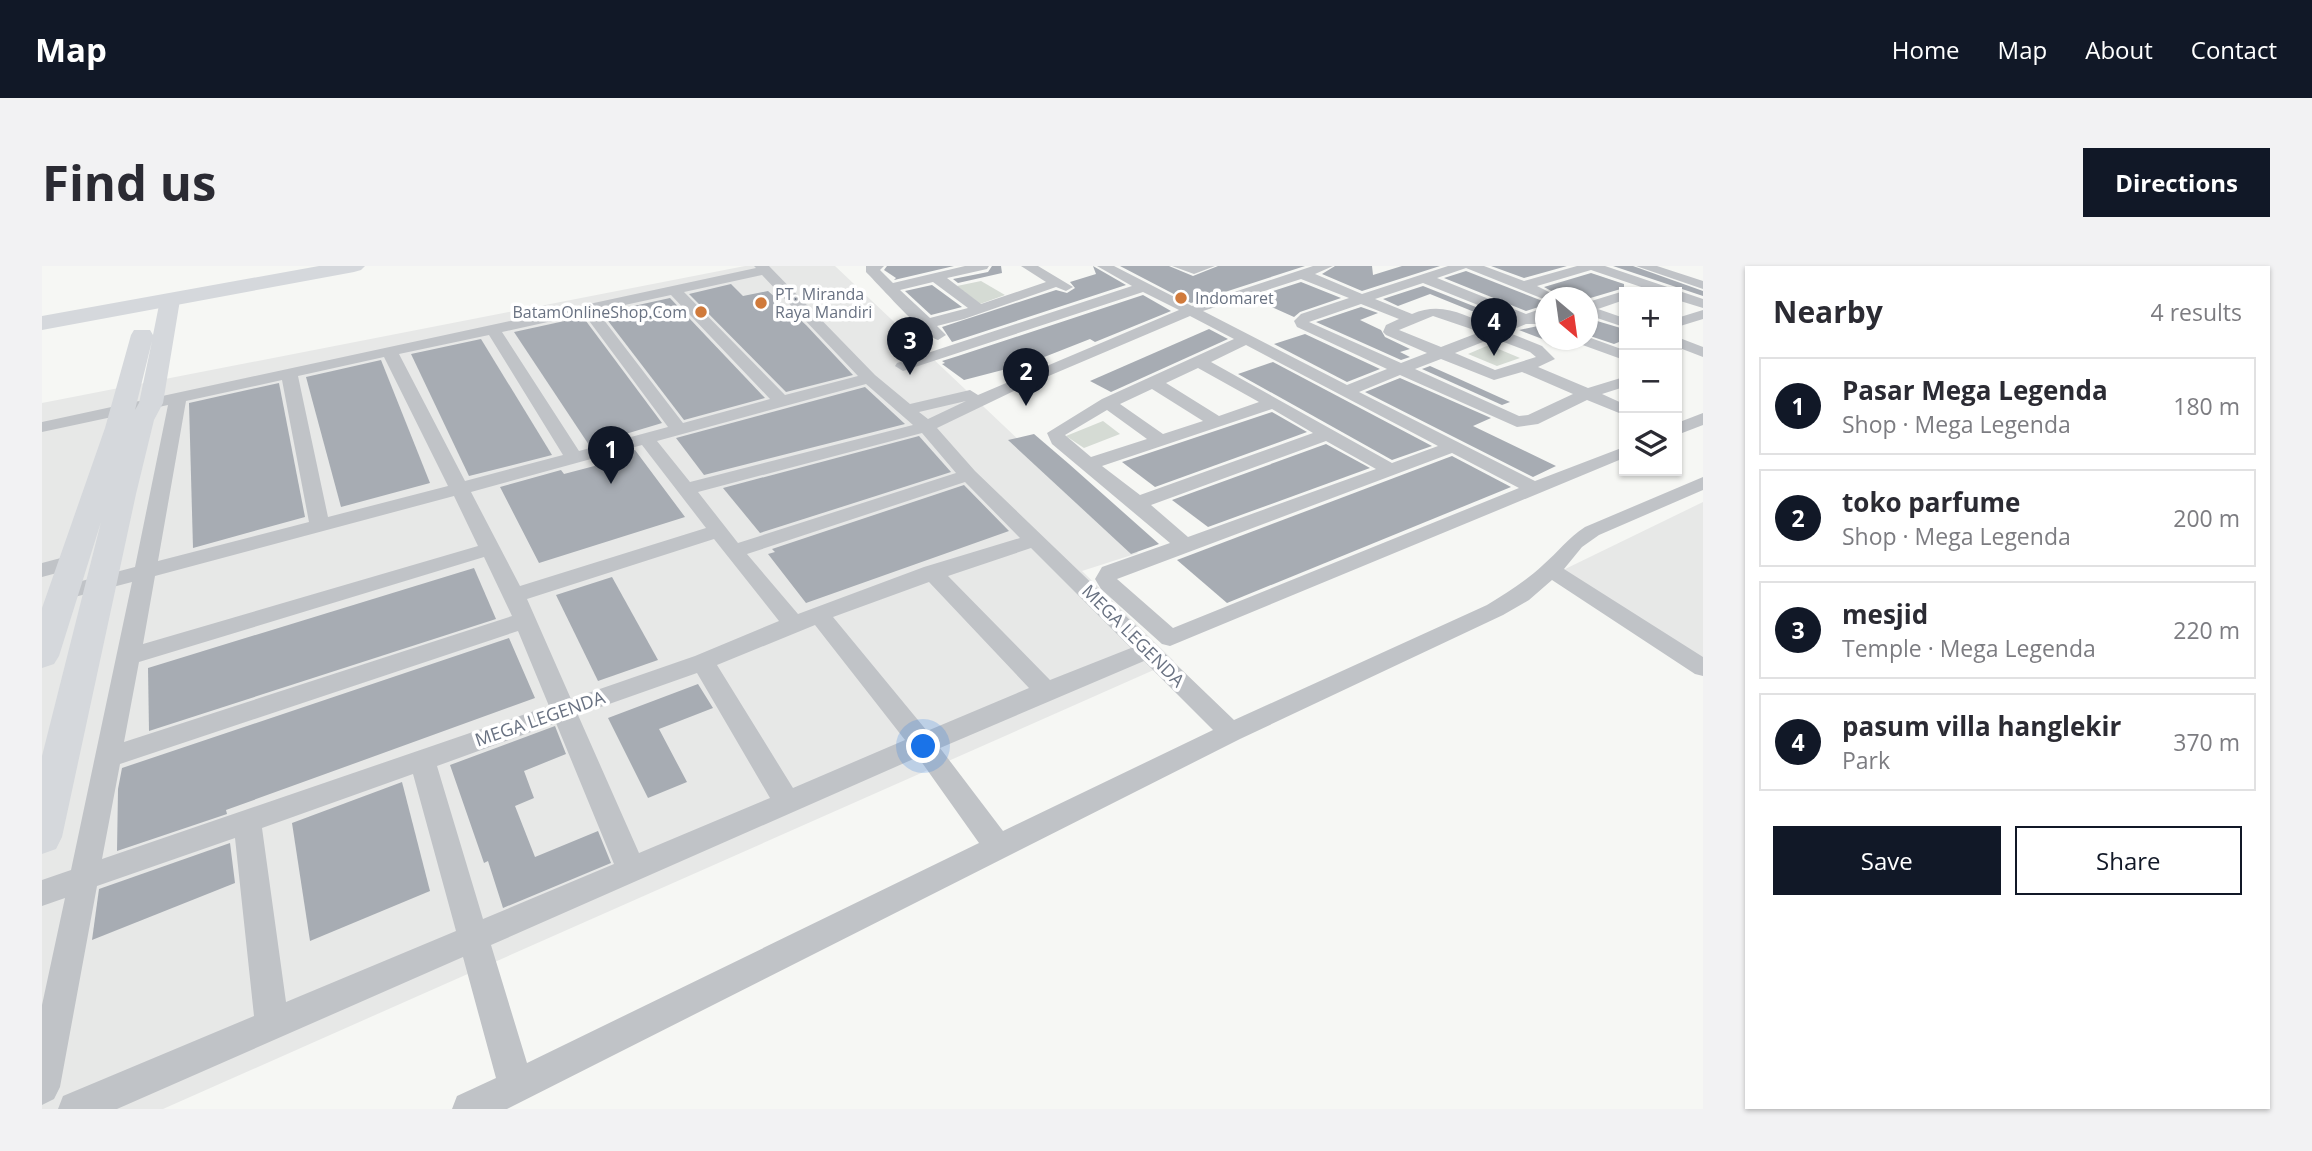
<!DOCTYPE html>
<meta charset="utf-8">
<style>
:root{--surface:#fff;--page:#f2f2f3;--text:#2b2b33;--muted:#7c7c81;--line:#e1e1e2;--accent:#111827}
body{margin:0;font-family:"Open Sans",sans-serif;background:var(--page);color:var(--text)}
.controls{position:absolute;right:21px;top:21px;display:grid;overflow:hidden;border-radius:0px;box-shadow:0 2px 5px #0004}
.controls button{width:63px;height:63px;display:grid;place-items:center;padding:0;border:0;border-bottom:2px solid var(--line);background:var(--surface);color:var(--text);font:35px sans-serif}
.compass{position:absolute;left:1493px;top:21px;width:63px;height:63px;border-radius:50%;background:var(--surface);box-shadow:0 2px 5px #0004;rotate:151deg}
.you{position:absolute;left:882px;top:481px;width:24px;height:24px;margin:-18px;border:5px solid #fff;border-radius:50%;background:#1a73e8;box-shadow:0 0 0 10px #1a73e833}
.badge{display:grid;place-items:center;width:46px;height:46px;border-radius:50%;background:var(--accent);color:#fff;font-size:23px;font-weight:700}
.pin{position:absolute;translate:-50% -58px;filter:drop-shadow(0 2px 4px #0008)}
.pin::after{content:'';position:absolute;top:37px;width:24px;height:21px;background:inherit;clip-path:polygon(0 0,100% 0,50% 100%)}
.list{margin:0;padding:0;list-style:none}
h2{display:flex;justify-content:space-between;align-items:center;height:91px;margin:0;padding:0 28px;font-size:30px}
h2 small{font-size:23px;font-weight:400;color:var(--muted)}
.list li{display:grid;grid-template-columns:46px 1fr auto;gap:21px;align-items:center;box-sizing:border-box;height:98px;margin:0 14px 14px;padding:0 14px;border:2px solid var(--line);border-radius:0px}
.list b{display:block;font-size:26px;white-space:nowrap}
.list p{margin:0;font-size:23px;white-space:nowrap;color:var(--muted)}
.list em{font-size:23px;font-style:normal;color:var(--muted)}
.actions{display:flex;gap:14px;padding:21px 28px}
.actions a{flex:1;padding:16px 0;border:2px solid var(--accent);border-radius:0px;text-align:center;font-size:24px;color:var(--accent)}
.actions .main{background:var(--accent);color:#fff}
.icon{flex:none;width:38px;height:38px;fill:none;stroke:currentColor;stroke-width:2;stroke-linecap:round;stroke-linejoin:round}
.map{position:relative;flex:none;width:1661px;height:843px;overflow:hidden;border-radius:0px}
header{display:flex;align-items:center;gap:42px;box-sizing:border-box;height:98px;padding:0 35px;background:var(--accent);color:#fff}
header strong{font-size:33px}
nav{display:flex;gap:38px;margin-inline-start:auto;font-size:24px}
.intro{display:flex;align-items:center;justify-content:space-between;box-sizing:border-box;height:168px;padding:0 42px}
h1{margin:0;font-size:49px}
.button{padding:18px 32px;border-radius:0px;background:var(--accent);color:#fff;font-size:24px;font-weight:700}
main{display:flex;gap:42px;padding:0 42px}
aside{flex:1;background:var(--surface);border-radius:0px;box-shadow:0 2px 5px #0004}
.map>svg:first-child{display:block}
.built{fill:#e7e8e7}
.green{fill:#d5dbd4}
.building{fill:#a7acb3}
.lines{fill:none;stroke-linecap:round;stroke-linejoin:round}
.street{fill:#c0c3c7;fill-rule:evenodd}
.secondary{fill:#d5d8dc;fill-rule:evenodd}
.highway{fill:#d5d8dc;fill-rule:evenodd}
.poi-dot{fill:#d07a3b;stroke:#fff;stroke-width:2.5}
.labels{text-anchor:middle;stroke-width:7;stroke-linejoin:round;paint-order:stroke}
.far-poi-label{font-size:16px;fill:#697282;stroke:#fff;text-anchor:start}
.street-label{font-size:18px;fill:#697282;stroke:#fff}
</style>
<header>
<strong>Map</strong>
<nav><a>Home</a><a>Map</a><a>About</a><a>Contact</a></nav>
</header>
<div class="intro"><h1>Find us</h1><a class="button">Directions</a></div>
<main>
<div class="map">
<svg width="1661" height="843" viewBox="0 0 1661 843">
<rect width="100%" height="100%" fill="#f6f7f4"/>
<g class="built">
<polygon points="703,0 793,0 1096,287 1040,305 1132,395 121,843 0,843 0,137"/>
<polygon points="1661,236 1661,395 1517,306"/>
</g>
<g class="green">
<polygon points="939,15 963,29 938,38 915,20"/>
<polygon points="1447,79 1478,92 1455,100 1426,88"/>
<polygon points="1061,155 1078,168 1042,182 1024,170"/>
</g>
<g class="building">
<polygon points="845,0 912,0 852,14 854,12 842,4"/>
<polygon points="950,0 959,0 960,7 916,17 911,13 946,6"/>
<polygon points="1051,0 1084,19 910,76 900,61 1014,24 1025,27 1033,22 1028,16 1054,8"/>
<polygon points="1078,0 1127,0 1151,10 1176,0 1263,0 1149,37"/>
<polygon points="1293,0 1330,0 1331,9 1360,0 1398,0 1320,25 1280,8"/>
<polygon points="1449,0 1525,0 1482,12"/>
<polygon points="1571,0 1591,0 1661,25 1661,30"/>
<polygon points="1424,5 1503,36 1503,39 1484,45 1402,12"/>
<polygon points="1549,7 1582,18 1582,22 1545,33 1529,30 1522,32 1502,21"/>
<polygon points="1259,16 1299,32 1258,46 1252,51 1210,32"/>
<polygon points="689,18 701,30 726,25 764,59 811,109 744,126 647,28"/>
<polygon points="890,19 920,41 889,49 863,25"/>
<polygon points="1381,20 1464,53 1457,56 1388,28 1356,40 1341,33"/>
<polygon points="1101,29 1129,45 1053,76 1048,73 987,97 922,114 900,98 903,97 900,95 916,90"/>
<polygon points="628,32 723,132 642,154 560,47"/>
<polygon points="1319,41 1336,47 1318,54 1339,64 1343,71 1368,83 1358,86 1368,91 1359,94 1274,56"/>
<polygon points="541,51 620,157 547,179 472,66"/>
<polygon points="1545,52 1582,63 1582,74 1572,78 1545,69"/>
<polygon points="1503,53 1503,74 1477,64 1496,60"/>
<polygon points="1167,63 1186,73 1069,126 1048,115"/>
<polygon points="1263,68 1338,103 1305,116 1232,78"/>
<polygon points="439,73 510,189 427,210 369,88"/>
<polygon points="339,94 388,217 299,241 264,111"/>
<polygon points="1231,96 1390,180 1350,194 1196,108"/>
<polygon points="1388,100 1415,112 1468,136 1460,139 1380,103"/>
<polygon points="1358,112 1449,152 1431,160 1514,200 1491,211 1323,126"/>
<polygon points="237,117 263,251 151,282 147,137"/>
<polygon points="823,121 863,158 662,209 634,172"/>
<polygon points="1230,146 1265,166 1113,221 1080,196"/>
<polygon points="992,168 1027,198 1117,278 1089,288 966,174"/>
<polygon points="877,170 909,206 718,267 681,222"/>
<polygon points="1284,178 1328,202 1166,261 1130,234"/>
<polygon points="593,184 643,251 497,297 458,221 519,204 522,208 560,198 557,194"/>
<polygon points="1410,190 1469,221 1185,337 1135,294"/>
<polygon points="922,219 967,265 764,337 726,288 733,286 730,283"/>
<polygon points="432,302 454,353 107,465 106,402"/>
<polygon points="570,311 616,394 556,415 514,329"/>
<polygon points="467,372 493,432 184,544 185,548 75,585 76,523 80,502"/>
<polygon points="656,418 671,442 617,463 645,516 606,532 566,452"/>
<polygon points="513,460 524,488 482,505 492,532 473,540 493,591 556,565 569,597 461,642 446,595 442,597 408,499"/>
<polygon points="360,516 388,625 268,675 250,557"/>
<polygon points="188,577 193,617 50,674 57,623"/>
</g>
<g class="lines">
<g class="street">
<path d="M712,0H727L833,109L868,138L928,124L936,129L1137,44L1101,26L867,103L861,105L853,100L855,97L1090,20L1055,0H1072L1150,40L1271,0H1291L1273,8L1320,28L1406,0H1442L1482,15L1535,0H1563L1661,33V42L1635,34V26H1614L1549,4L1495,20L1519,32H1504V34L1424,2L1395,12L1484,48L1504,41V50L1495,54L1494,58H1484L1465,66L1500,80L1513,93L1496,101L1546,122L1582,111V121L1560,128L1582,138V149L1545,134L1496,158L1475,161L1358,109L1317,126L1493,215L1582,181V192L1128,380L1120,378L1059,323L1053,313L1060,301L1128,277L1010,178L1005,167L1060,133L1192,73L1148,50L976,123L895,162L933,205L1192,454L1445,339C1465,327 1484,315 1501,299C1516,286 1526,272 1543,261L1661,211V224L1557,269L1540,281L1522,303L1661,391V410L1653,408L1510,314L1487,334L1461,349L1198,473L465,843H410L415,830L454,812L421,691L75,843H16L21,830L212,750L193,572L55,620L18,821L12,833L0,839V739L23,632L0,640V614L29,604L90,316L21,334L13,332L10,327L13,322L93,301L126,139L0,166V156L714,2ZM720,9L816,110L743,129L642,26ZM1259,13L1307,32L1259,48L1252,55L1255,61L1345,103L1305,119L1161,45ZM1381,17L1471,53L1451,61C1422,49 1400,35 1370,48L1333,33ZM629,29L728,133L641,157L555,45ZM1319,38L1357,53L1344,59L1341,66L1344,69L1385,87L1359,97L1267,56ZM542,48L626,161L537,185L460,66ZM1391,50L1438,66L1399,81L1357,64ZM447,69L521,189L423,215L357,88ZM1451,72L1488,86L1494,91L1453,104L1413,87ZM1204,79L1396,180L1350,197L1169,96ZM342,91L406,220L286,251L256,110ZM1399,93L1452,114L1480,106L1531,128L1486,149L1477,150L1373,103ZM1156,102L1217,136L1177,150L1124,117ZM240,114L267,256L116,295L144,135ZM824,118L871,159L648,216L615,175ZM1110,123L1161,155L1121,168L1078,138ZM924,135L886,153L877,146ZM1230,143L1271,167L1098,229L1060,200ZM1065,144L1105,173L1049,191L1023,169ZM880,167L914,207L696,277L656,226ZM1284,175L1334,203L1146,271L1109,239ZM600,179L664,262L478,320L429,226ZM1410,187L1477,222L1131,362L1075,313ZM923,216L978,272L882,301L756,348L705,288ZM412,230L436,280L101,378L113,310ZM672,273L737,355L653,390L529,433L485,333ZM989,282L1089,382L1008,414L906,310ZM442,291L470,350L82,476L97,396ZM887,316L987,422L885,465L791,351ZM773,359L863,474L751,522L675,399ZM476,365L507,440L60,593L78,498ZM1102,395L1171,464L961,565L898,482ZM655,407L728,532L597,587L536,449ZM514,457L572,598L441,653L395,500ZM876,491L937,577L485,797L449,679ZM371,508L414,665L244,736L220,562Z"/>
<path d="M824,0H842L838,4L851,17L923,0H947L945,3L905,12L939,38L1004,16L979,0H996L1031,21L1024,25L1014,21L922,53L895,60L904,69L896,74C882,70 838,20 824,6ZM891,16L926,42L888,52L858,24Z"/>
<polygon points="1130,0 1173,0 1152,8"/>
<polygon points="1594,0 1615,0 1661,15 1661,23"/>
<polygon points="1582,25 1587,26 1582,26 1582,34 1556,43 1582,52 1582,61 1546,49 1546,36"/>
<polygon points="1661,44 1661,53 1635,61 1635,52"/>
<polygon points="1546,71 1582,84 1582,94 1535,77 1532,74 1546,74"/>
<polygon points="1635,71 1661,81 1661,91 1635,81"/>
<polygon points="1661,147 1661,159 1635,169 1635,157"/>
<polygon points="30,289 37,291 41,296 37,301 0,311 0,297"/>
</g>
<path class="secondary" d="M128,28L135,30L138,34L121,137L112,154L94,228L20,571L14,583L0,588V490L59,256L17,390L12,398L0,402V342L63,162L89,69L92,64H108L111,69L118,34L121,30ZM110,75L97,137L93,144Z"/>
<polygon class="highway" points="277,0 323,0 319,4 312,6 0,64 0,50"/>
</g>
<g class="poi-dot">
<circle cx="1139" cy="32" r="7"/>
<circle cx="719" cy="37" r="7"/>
<circle cx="659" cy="46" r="7"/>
</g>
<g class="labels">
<g class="far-poi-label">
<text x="733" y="34">PT. Miranda<tspan x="733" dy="18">Raya Mandiri</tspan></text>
<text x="1153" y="38">Indomaret</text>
<text x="645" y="52" text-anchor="end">BatamOnlineShop.Com</text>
</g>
<g class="street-label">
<text transform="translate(1091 370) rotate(45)" y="6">MEGA LEGENDA</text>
<text transform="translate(498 453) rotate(-19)" y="6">MEGA LEGENDA</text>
</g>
</g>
</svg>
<div class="controls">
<button>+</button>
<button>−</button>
<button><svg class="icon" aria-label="layers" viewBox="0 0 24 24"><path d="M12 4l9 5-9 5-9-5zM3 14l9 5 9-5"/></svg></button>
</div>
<svg class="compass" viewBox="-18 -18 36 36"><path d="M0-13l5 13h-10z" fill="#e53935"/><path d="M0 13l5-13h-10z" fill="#7c7c81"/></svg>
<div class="you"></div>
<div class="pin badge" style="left:569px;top:218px">1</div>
<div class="pin badge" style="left:984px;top:140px">2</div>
<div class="pin badge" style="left:868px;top:109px">3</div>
<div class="pin badge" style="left:1452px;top:90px">4</div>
</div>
<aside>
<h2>Nearby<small>4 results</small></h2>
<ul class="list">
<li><span class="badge">1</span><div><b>Pasar Mega Legenda</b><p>Shop · Mega Legenda</p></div><em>180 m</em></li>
<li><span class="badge">2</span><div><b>toko parfume</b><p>Shop · Mega Legenda</p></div><em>200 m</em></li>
<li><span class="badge">3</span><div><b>mesjid</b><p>Temple · Mega Legenda</p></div><em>220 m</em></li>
<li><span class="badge">4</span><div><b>pasum villa hanglekir</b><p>Park</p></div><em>370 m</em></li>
</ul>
<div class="actions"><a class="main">Save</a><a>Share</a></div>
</aside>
</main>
